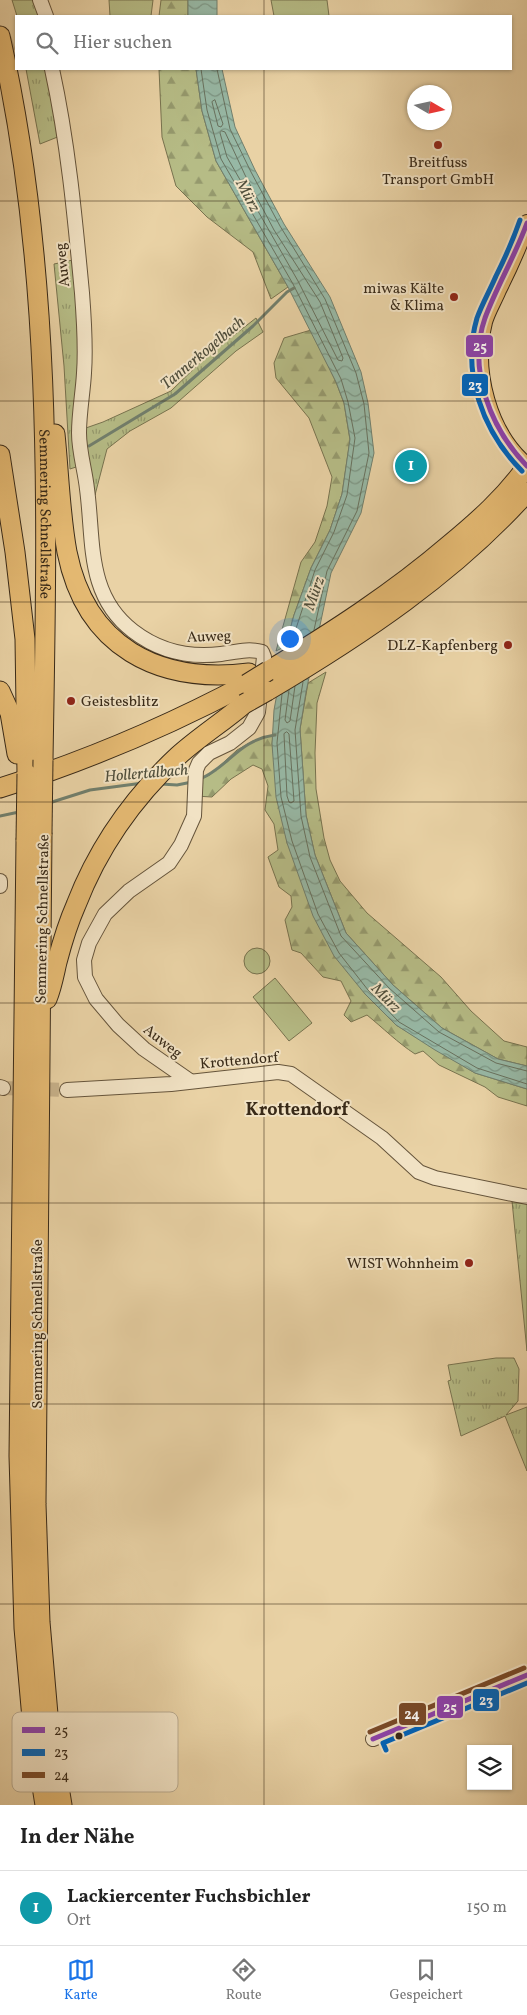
<!DOCTYPE html>
<html lang="de">
<meta charset="utf-8">
<style>
:root{--surface:#fff;--page:#f2f2f2;--text:#222;--muted:#767676;--line:#e0e0e0;--accent:#1a73e8}
body{margin:0;font-family:Vollkorn,serif;background:var(--page);color:var(--text)}
.controls{position:absolute;right:15px;bottom:15px;display:grid;overflow:hidden;border-radius:0px;box-shadow:0 1px 4px #0004}
.controls button{width:45px;height:45px;display:grid;place-items:center;padding:0;border:0;border-bottom:1px solid var(--line);background:var(--surface);color:var(--text);font:25px sans-serif}
.compass{position:absolute;left:407px;top:85px;width:45px;height:45px;border-radius:50%;background:var(--surface);box-shadow:0 1px 4px #0004;rotate:99deg}
.you{position:absolute;left:289px;top:638px;width:18px;height:18px;margin:-12px;border:4px solid #fff;border-radius:50%;background:#1a73e8;box-shadow:0 0 0 8px #1a73e833}
.badge{display:grid;place-items:center;width:32px;height:32px;border-radius:50%;background:var(--accent);color:#fff;font-size:16px;font-weight:700}
.pin{position:absolute;translate:-50% -50%;border:2px solid #fff;box-shadow:0 1px 5px #0006}
.list{margin:0;padding:0;list-style:none}
h2{display:flex;justify-content:space-between;align-items:center;height:65px;margin:0;padding:0 20px;font-size:21px}
h2 small{font-size:16px;font-weight:400;color:var(--muted)}
.list li{display:grid;grid-template-columns:32px 1fr auto;gap:15px;align-items:center;box-sizing:border-box;height:75px;padding:0 20px;border-top:1px solid var(--line)}
.list b{display:block;font-size:19px;white-space:nowrap}
.list p{margin:0;font-size:16px;white-space:nowrap;color:var(--muted)}
.list em{font-size:16px;font-style:normal;color:var(--muted)}
.icon{flex:none;width:28px;height:28px;fill:none;stroke:currentColor;stroke-width:2;stroke-linecap:round;stroke-linejoin:round}
.map{position:relative;flex:none;width:527px;height:1805px;overflow:hidden}
.search{position:absolute;background:var(--surface);box-shadow:0 1px 4px #0004;left:15px;right:15px;top:15px;height:55px;display:flex;align-items:center;gap:12px;box-sizing:border-box;padding:0 18px;border-radius:0px;color:var(--muted);font-size:19px}
.sheet{height:140px;background:var(--surface)}
nav{display:flex;justify-content:space-around;align-items:center;box-sizing:border-box;height:70px;border-top:1px solid var(--line);background:var(--surface);font-size:14px;color:var(--muted)}
nav a{display:grid;justify-items:center;gap:2px}
nav .on{color:var(--accent)}
.map>svg:first-child{display:block}
.grass{fill:url(#grass-tufts);stroke:#78734f}
.forest{fill:url(#forest-firs);stroke:#78734f}
.garden{fill:#b6bc86;stroke:#78734f}
.water{fill:url(#water-waves);stroke:#717f6d}
.lines{fill:none;stroke-linecap:round;stroke-linejoin:round}
.shore{stroke:#68715e;stroke-width:1}
.stream{stroke:#717f6d;stroke-width:3}
.minor-tunnel{stroke:#c6b089;stroke-width:14;stroke-dasharray:14 7;stroke-linecap:butt}
.minor-casing{stroke:#65543b;stroke-width:16}
.major-casing{stroke:#392a18;stroke-width:18}
.highway-casing{stroke:#392a18;stroke-width:21}
.minor{stroke:#f1e2c4;stroke-width:14}
.major{stroke:#e4b972;stroke-width:16}
.highway{stroke:#e4b972;stroke-width:19}
.highway-bridge-casing{stroke:#392a18;stroke-width:21;stroke-linecap:butt}
.highway-bridge{stroke:#e4b972;stroke-width:19}
.bus-1-casing{stroke:#f1e2c4;stroke-width:9}
.bus-2-casing{stroke:#f1e2c4;stroke-width:9}
.bus-3-casing{stroke:#f1e2c4;stroke-width:9}
.bus-1{stroke:#8e44ad;stroke-width:5}
.bus-2{stroke:#0065bd;stroke-width:5}
.bus-3{stroke:#7a4b2a;stroke-width:5}
.grid{fill:none;stroke:#392a18;stroke-width:1;stroke-opacity:0.55}
.poi-dot{fill:#8f2418;stroke:#f1e2c4;stroke-width:2}
.bus-dot{fill:#392a18;stroke:#f1e2c4;stroke-width:2}
.labels{text-anchor:middle;stroke-width:4;stroke-linejoin:round;paint-order:stroke}
.poi-label{font-size:15px;fill:#392a18;stroke:#f1e2c4;text-anchor:end}
.street-label{font-size:15px;fill:#392a18;stroke:#f1e2c4}
.water-label{font-size:16px;font-style:italic;fill:#504e3b;stroke:#f1e2c4}
.quarter-label{font-size:18px;font-weight:bold;fill:#392a18;stroke:#f1e2c4}
.key{fill:#f1e2c4;stroke:#baab90;stroke-width:1}
.key-label{font-size:14px;fill:#392a18}
.line-badge{stroke:#f1e2c4;stroke-width:2}
.badge-label{font-size:14px;text-anchor:middle;font-weight:bold;fill:#fff}
</style>
<div class="map">
<svg width="527" height="1805" viewBox="0 0 527 1805">
<defs>
<pattern id="grass-tufts" width="24" height="20" patternUnits="userSpaceOnUse" patternTransform="scale(1.25)"><rect width="24" height="20" fill="#b6bc86"/><path d="M3 7l-1-3M5 7V3M7 7l1-3M15 17l-1-3M17 17v-4M19 17l1-3" fill="none" stroke="#95996d"/></pattern>
<pattern id="forest-firs" width="22" height="20" patternUnits="userSpaceOnUse" patternTransform="scale(1.25)"><rect width="22" height="20" fill="#b6bc86"/><path d="M5 1l3.5 6h-7zM16 11l3.5 6h-7z" fill="#95996d"/></pattern>
<pattern id="water-waves" width="16" height="10" patternUnits="userSpaceOnUse" patternTransform="scale(1.25)"><rect width="16" height="10" fill="#97b8a5"/><path d="M0 5q4-4 8 0t8 0" fill="none" stroke="#7c9685"/></pattern>
</defs>
<rect width="100%" height="100%" fill="#e9d2a5"/>
<filter id="stains"><feTurbulence type="fractalNoise" baseFrequency=".004" numOctaves="4"/><feColorMatrix values="0 0 0 0 .2 0 0 0 0 .09 0 0 0 0 .02 0 0 0 .5 -.17"/></filter>
<radialGradient id="worn" r=".72"><stop offset=".6" stop-color="#630" stop-opacity="0"/><stop offset="1" stop-color="#630" stop-opacity=".3"/></radialGradient>
<g class="grass">
<polygon points="12,0 35,0 39,16 17,16"/>
<polygon points="26,69 46,69 60,136 40,144"/>
<polygon points="73,260 79,333 79,466 70,469 64,366 54,264"/>
<polygon points="256,318 263,332 236,351 171,408 130,431 107,449 95,495 83,429 103,422 171,391 206,357"/>
<polygon points="512,1201 527,1203 527,1351"/>
<polygon points="496,1358 514,1358 519,1369 518,1401 506,1415 527,1407 527,1471 505,1416 461,1436 448,1381 451,1380 448,1365"/>
</g>
<g class="forest">
<polygon points="161,0 188,0 188,16 159,16"/>
<polygon points="159,69 196,69 202,111 216,161 288,287 271,299 253,252 207,217 176,186 162,137"/>
<polygon points="311,330 336,382 344,403 350,440 342,494 330,530 311,568 294,615 286,646 276,651 301,562 315,542 327,506 332,477 309,418 276,378 274,363 284,338"/>
<polygon points="326,672 317,703 315,753 316,789 324,838 330,860 340,881 367,913 441,977 471,1011 504,1041 527,1047 527,1066 498,1059 442,1028 393,985 346,933 315,855 306,815 300,729 308,683"/>
<path d="M273,735L272,744L287,843L396,1025L475,1073L527,1089V1106L498,1097L485,1087L439,1065L423,1051L415,1054C398,1043 383,1028 367,1015L351,1022L344,1015L351,1001L341,981L323,977L301,953L292,950L285,920L292,907L291,896L279,887L268,857L278,850L274,824L265,810L268,786L262,769L253,765L231,779L212,797L195,796L196,781L210,775L237,750L253,741Z"/>
</g>
<g class="garden">
<polygon points="109,0 153,0 151,16 110,16"/>
<polygon points="271,0 327,0 329,16 274,16"/>
<circle cx="257" cy="961" r="13"/>
<polygon points="275,978 312,1023 289,1041 253,997"/>
</g>
<g class="water">
<rect x="188" y="0" width="29" height="16"/>
<polygon points="196,69 222,69 235,127 255,170 284,224 330,297 361,372 368,403 374,453 361,513 331,573 306,692 300,729 306,815 315,855 346,933 393,985 442,1028 498,1059 527,1066 527,1089 475,1073 435,1050 396,1025 365,994 334,956 313,916 287,843 276,797 272,744 274,710 286,644 294,615 311,568 330,530 342,494 350,439 344,403 336,382 288,287 216,161 202,111"/>
</g>
<g class="lines">
<g class="shore">
<polyline points="201,69 207,110 221,159 293,284 341,379 348,402 355,438 347,495 334,532 315,570 291,644"/>
<polyline points="217,69 230,129 251,172 280,226 325,299 356,373 364,404 369,453 357,511 327,571 314,630"/>
<polygon points="215,100 223,124 221,127 218,126 212,102"/>
<polygon points="222,131 225,132 245,175 274,230 320,302 343,358 342,361 338,360 298,281 227,157 220,133"/>
<polyline points="303,682 295,730 301,816 310,857 341,936 389,988 439,1032 496,1063 527,1071"/>
<polyline points="289,690 285,720 287,723 290,721 295,686"/>
<polyline points="282,694 277,743 281,797 292,841 318,914 339,953 368,990 399,1022 477,1068 527,1084"/>
<polygon points="287,732 289,734 294,801 291,803 289,802 287,796 284,734"/>
</g>
<g class="stream">
<polyline points="89,446 175,394 253,326 287,292 294,288"/>
<path d="M200,779C229,767 238,740 275,735"/>
<polyline points="161,784 177,785 192,782"/>
<polyline points="49,803 90,790 143,783"/>
<polyline points="0,816 19,812"/>
</g>
<g class="minor-tunnel">
<polyline points="0,47 16,42"/>
<polyline points="3,1088 67,1090"/>
</g>
<defs>
<g id="minor">
<polyline points="40,0 46,16"/>
<path d="M52,69C68,142 75,218 82,293C84,319 86,347 84,373C83,392 79,413 79,433C79,452 85,470 87,489C94,541 86,595 133,631C159,651 189,658 221,654C235,652 249,648 262,652L264,657L258,712L249,728L230,743L209,753L199,763L196,770L194,816L181,845L169,863L129,891L105,914L89,943L84,960L85,977L96,999L118,1025L144,1049L190,1081"/>
<polyline points="0,881 0,886"/>
<polyline points="0,1087 3,1088"/>
<polyline points="67,1090 171,1084 278,1072 291,1074 382,1138 419,1172 435,1178 527,1197"/>
<polyline points="373,1739 527,1675"/>
</g>
<path id="major" d="M527,223C519,246 509,268 498,290C494,300 487,311 484,322C472,371 488,433 527,466"/>
<g id="highway">
<path id="s1" d="M0,36C54,273 47,519 43,760"/>
<path d="M55,434C59,473 60,514 67,552C86,647 158,684 249,673"/>
<polyline points="0,455 15,552 25,639 27,774"/>
<path d="M268,671C331,633 393,593 449,545C478,521 505,497 527,466"/>
<polyline points="0,691 10,713 17,754"/>
<path d="M267,691C360,636 455,573 527,492"/>
<path d="M0,788C86,761 168,726 247,684"/>
<polyline points="42,834 36,1504 40,1622 49,1726 62,1805"/>
<polyline points="26,840 19,1456 24,1628 33,1730 45,1805"/>
<path d="M47,999C52,987 54,975 57,962C62,943 68,923 76,905C98,848 134,797 178,756C199,737 223,722 244,704"/>
</g>
</defs>
<use href="#minor" class="minor-casing"/>
<use href="#major" class="major-casing"/>
<use href="#highway" class="highway-casing"/>
<use href="#minor" class="minor"/>
<use href="#major" class="major"/>
<use href="#highway" class="highway"/>
<defs>
<g id="highway-bridge">
<polyline points="247,684 268,671"/>
<polyline points="244,704 267,691"/>
<polyline points="42,834 43,760"/>
<polyline points="26,840 27,774"/>
</g>
</defs>
<use href="#highway-bridge" class="highway-bridge-casing"/>
<use href="#highway-bridge" class="highway-bridge"/>
<defs>
<g id="bus-1">
<path d="M527,223C515,256 497,286 485,318C467,370 491,429 527,466"/>
<polyline points="373,1739 527,1675"/>
</g>
<g id="bus-2">
<path d="M520,220C513,240 505,258 496,276C490,290 482,304 477,318C461,373 483,432 522,471"/>
<polyline points="386,1750 383,1743 527,1683"/>
</g>
<polyline id="bus-3" points="370,1732 524,1668"/>
</defs>
<use href="#bus-1" class="bus-1-casing"/>
<use href="#bus-2" class="bus-2-casing"/>
<use href="#bus-3" class="bus-3-casing"/>
<use href="#bus-1" class="bus-1"/>
<use href="#bus-2" class="bus-2"/>
<use href="#bus-3" class="bus-3"/>
</g>
<path class="grid" d="M264,0V16M264,69V1805M0,201H527M0,401H527M0,602H527M0,802H527M0,1003H527M0,1203H527M0,1404H527M0,1604H527"/>
<g class="poi-dot">
<circle cx="438" cy="145" r="5"/>
<circle cx="454" cy="297" r="5"/>
<circle cx="508" cy="645" r="5"/>
<circle cx="71" cy="701" r="5"/>
<circle cx="469" cy="1263" r="5"/>
</g>
<circle class="bus-dot" cx="399" cy="1736" r="4.5"/>
<g class="labels">
<g class="poi-label">
<text x="438" y="167" text-anchor="middle">Breitfuss<tspan x="438" dy="17">Transport GmbH</tspan></text>
<text x="444" y="293">miwas Kälte<tspan x="444" dy="17">&amp; Klima</tspan></text>
<text x="498" y="650">DLZ-Kapfenberg</text>
<text x="81" y="706" text-anchor="start">Geistesblitz</text>
<text x="459" y="1268">WIST Wohnheim</text>
</g>
<g class="street-label">
<text transform="translate(62 265) rotate(-96)" y="5">Auweg</text>
<text dy="5" stroke="none"><textPath href="#s1" startOffset="481">Semmering Schnellstraße</textPath></text>
<text transform="translate(209 636) rotate(-2)" y="5">Auweg</text>
<text transform="translate(42 919) rotate(-89)" y="5">Semmering Schnellstraße</text>
<text transform="translate(163 1041) rotate(38)" y="5">Auweg</text>
<text transform="translate(239 1060) rotate(-5)" y="5">Krottendorf</text>
<text transform="translate(37 1324) rotate(-90)" y="5">Semmering Schnellstraße</text>
</g>
<g class="water-label">
<text transform="translate(249 195) rotate(62)" y="6">Mürz</text>
<text transform="translate(202 352) rotate(-40)" y="6">Tannerkogelbach</text>
<text transform="translate(313 593) rotate(-71)" y="6">Mürz</text>
<text transform="translate(146 772) rotate(-5)" y="6">Hollertalbach</text>
<text transform="translate(387 997) rotate(45)" y="6">Mürz</text>
</g>
<g class="quarter-label">
<text x="297" y="1115">Krottendorf</text>
</g>
</g>
<rect x="12" y="1712" width="166" height="80" rx="8" class="key"/>
<rect x="22" y="1727" width="23" height="6" fill="#8e44ad"/>
<rect x="22" y="1749" width="23" height="7" fill="#0065bd"/>
<rect x="22" y="1772" width="23" height="6" fill="#7a4b2a"/>
<g class="key-label">
<text x="54" y="1735">25</text>
<text x="54" y="1757">23</text>
<text x="54" y="1780">24</text>
</g>
<g class="line-badge">
<rect x="465" y="334" width="29" height="24" rx="5" fill="#8e44ad"/>
<rect x="461" y="373" width="28" height="24" rx="5" fill="#0065bd"/>
<rect x="472" y="1688" width="28" height="24" rx="5" fill="#0065bd"/>
<rect x="436" y="1695" width="28" height="24" rx="5" fill="#8e44ad"/>
<rect x="398" y="1702" width="29" height="24" rx="5" fill="#7a4b2a"/>
</g>
<g class="badge-label">
<text x="480" y="351">25</text>
<text x="475" y="390">23</text>
<text x="486" y="1705">23</text>
<text x="450" y="1712">25</text>
<text x="412" y="1719">24</text>
</g>
<rect width="100%" height="100%" filter="url(#stains)"/>
<rect width="100%" height="100%" fill="url(#worn)"/>
</svg>
<div class="controls">
<button><svg class="icon" aria-label="layers" viewBox="0 0 24 24"><path d="M12 4l9 5-9 5-9-5zM3 14l9 5 9-5"/></svg></button>
</div>
<svg class="compass" viewBox="-18 -18 36 36"><path d="M0-13l5 13h-10z" fill="#e53935"/><path d="M0 13l5-13h-10z" fill="#767676"/></svg>
<div class="you"></div>
<div class="pin badge" style="left:411px;top:466px;background:#0f9aa8">1</div>
<div class="search"><svg class="icon" aria-label="search" viewBox="0 0 24 24"><circle cx="10" cy="10" r="6"/><path d="M15 15l6 6"/></svg>Hier suchen</div>
</div>
<section class="sheet">
<h2>In der Nähe<small></small></h2>
<ul class="list">
<li><span class="badge" style="background:#0f9aa8">1</span><div><b>Lackiercenter Fuchsbichler</b><p>Ort</p></div><em>150 m</em></li>
</ul>
</section>
<nav>
<a class="on"><svg class="icon" aria-label="map" viewBox="0 0 24 24"><path d="M3 6l6-2 6 2 6-2v14l-6 2-6-2-6 2zM9 4v14M15 6v14"/></svg>Karte</a>
<a><svg class="icon" aria-label="directions" viewBox="0 0 24 24"><path d="M12 3l9 9-9 9-9-9zM9 14v-3h6M13 9l2 2-2 2"/></svg>Route</a>
<a><svg class="icon" aria-label="saved" viewBox="0 0 24 24"><path d="M7 4h10v16l-5-4-5 4z"/></svg>Gespeichert</a>
</nav>
